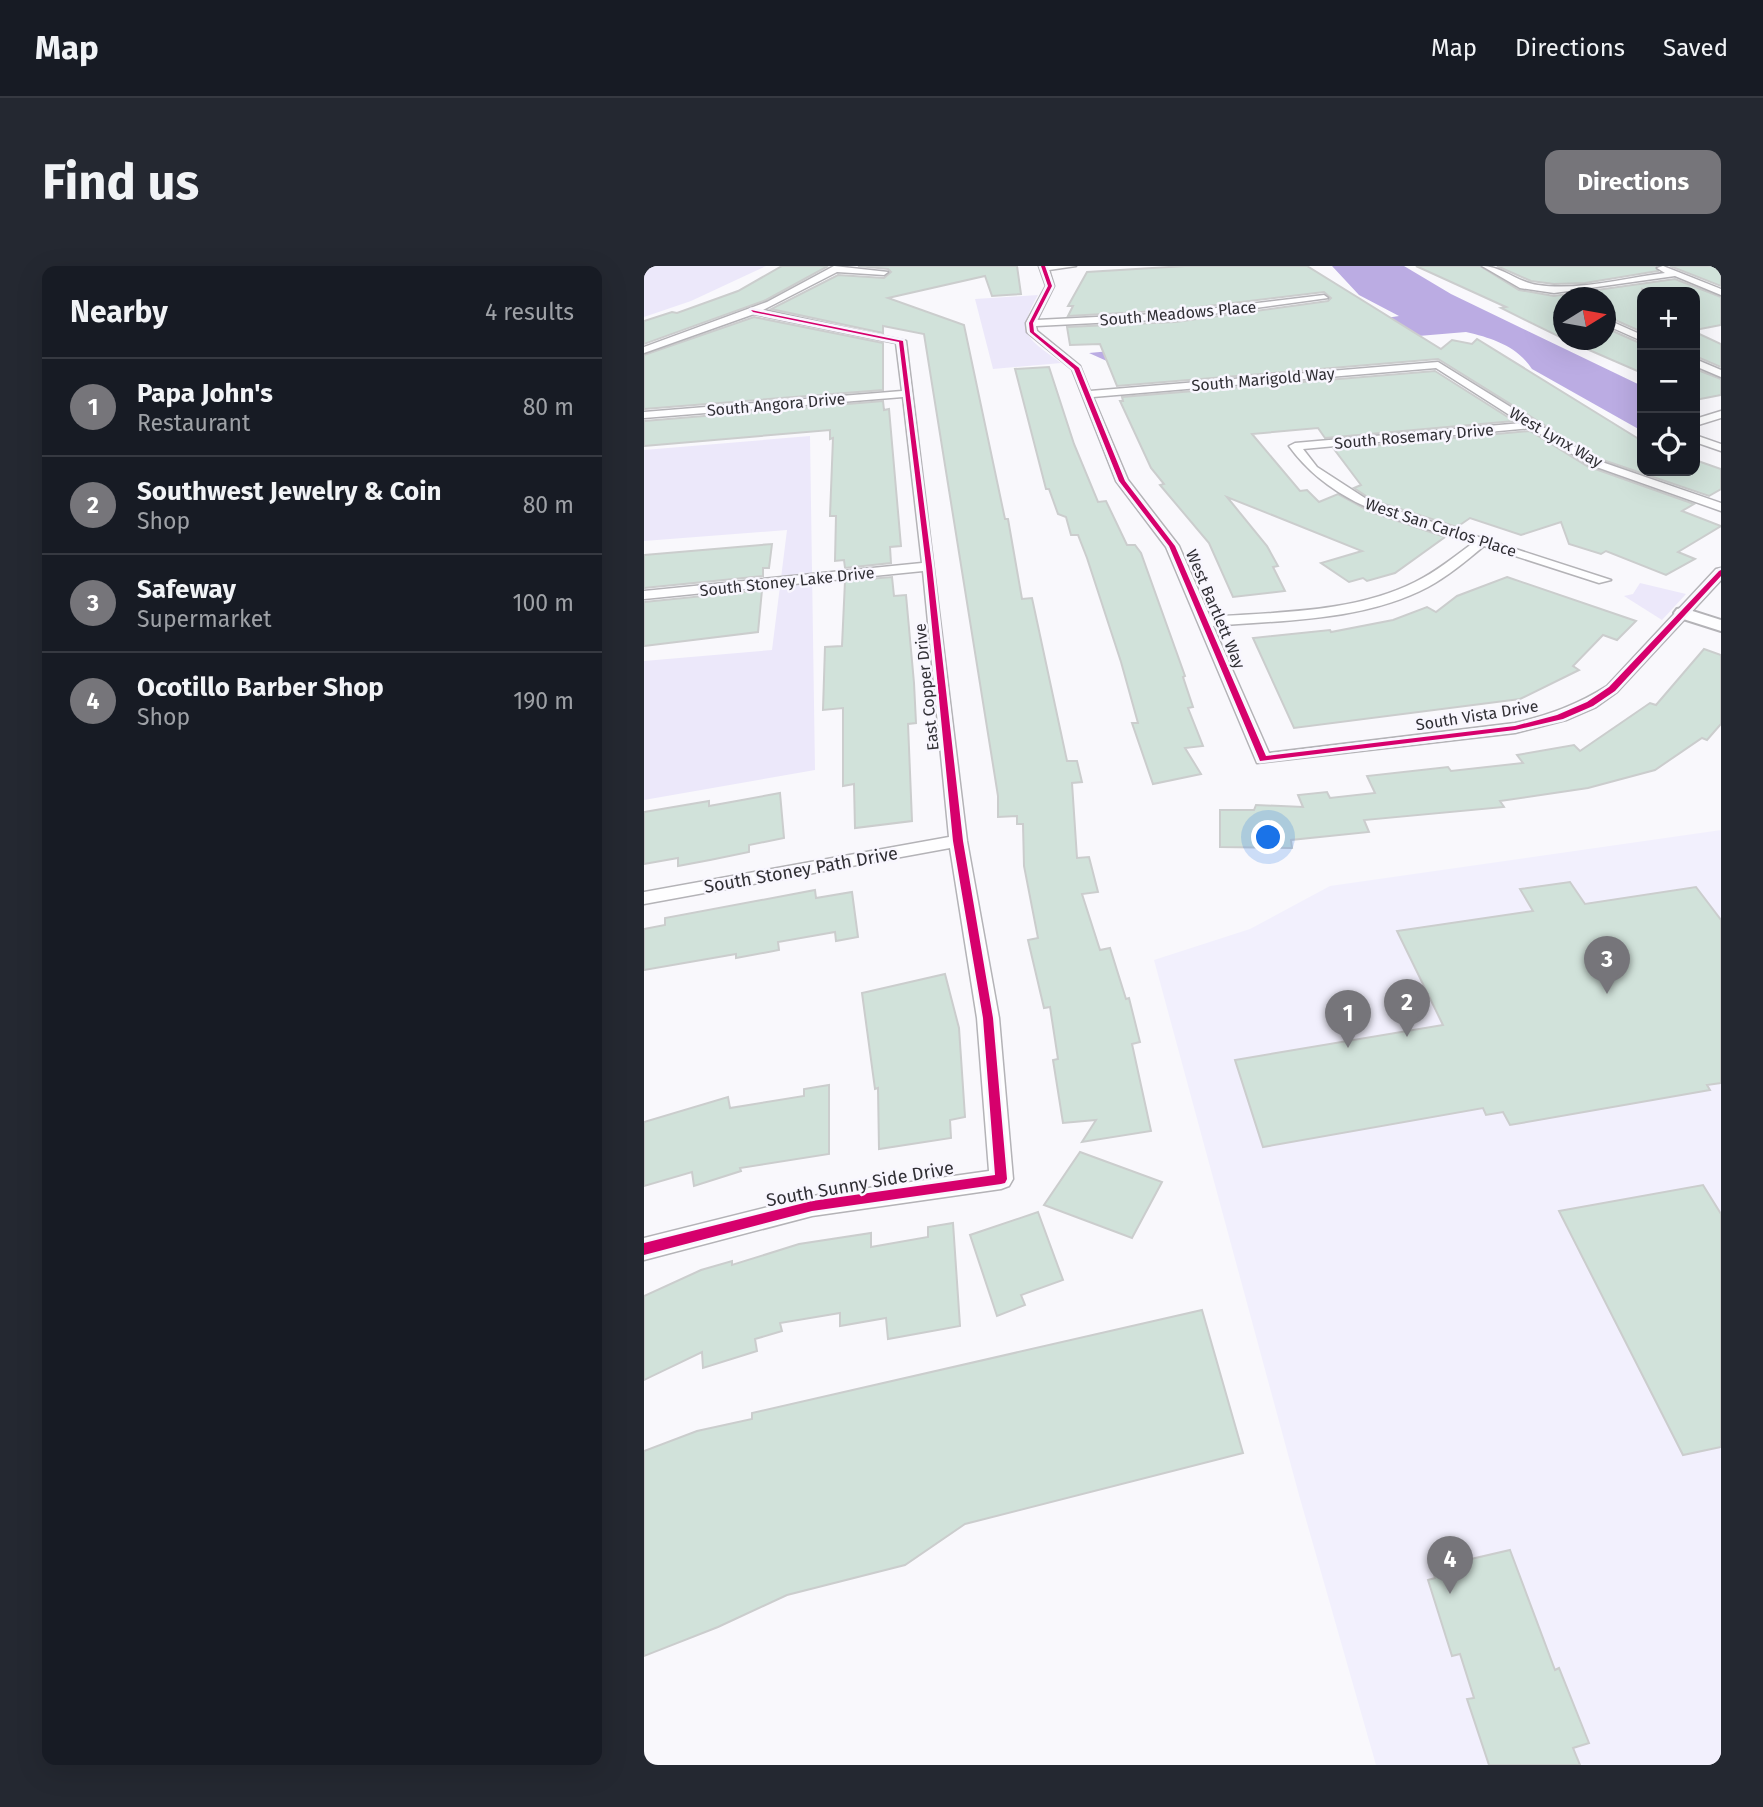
<!DOCTYPE html>
<meta charset="utf-8">
<style>
:root{--surface:#171b24;--page:#242831;--text:#f1f3f6;--muted:#9ea1a6;--line:#363941;--accent:#76757a}
body{margin:0;font-family:"Fira Sans",sans-serif;background:var(--page);color:var(--text)}
.controls{position:absolute;right:21px;top:21px;display:grid;overflow:hidden;border-radius:14px;box-shadow:0 7px 28px #0002}
.controls button{width:63px;height:63px;display:grid;place-items:center;padding:0;border:0;border-bottom:2px solid var(--line);background:var(--surface);color:var(--text);font:35px sans-serif}
.compass{position:absolute;left:909px;top:21px;width:63px;height:63px;border-radius:50%;background:var(--surface);box-shadow:0 7px 28px #0002;rotate:79deg}
.you{position:absolute;left:625px;top:572px;width:24px;height:24px;margin:-18px;border:5px solid #fff;border-radius:50%;background:#1a73e8;box-shadow:0 0 0 10px #1a73e833}
.badge{display:grid;place-items:center;width:46px;height:46px;border-radius:50%;background:var(--accent);color:#fff;font-size:23px;font-weight:700}
.pin{position:absolute;translate:-50% -58px;filter:drop-shadow(0 2px 4px #0008)}
.pin::after{content:'';position:absolute;top:37px;width:24px;height:21px;background:inherit;clip-path:polygon(0 0,100% 0,50% 100%)}
.list{margin:0;padding:0;list-style:none}
h2{display:flex;justify-content:space-between;align-items:center;height:91px;margin:0;padding:0 28px;font-size:30px}
h2 small{font-size:23px;font-weight:400;color:var(--muted)}
.list li{display:grid;grid-template-columns:46px 1fr auto;gap:21px;align-items:center;box-sizing:border-box;height:98px;padding:0 28px;border-top:2px solid var(--line)}
.list b{display:block;font-size:26px;white-space:nowrap}
.list p{margin:0;font-size:23px;white-space:nowrap;color:var(--muted)}
.list em{font-size:23px;font-style:normal;color:var(--muted)}
.icon{flex:none;width:38px;height:38px;fill:none;stroke:currentColor;stroke-width:2;stroke-linecap:round;stroke-linejoin:round}
.map{position:relative;flex:none;width:1077px;height:1499px;overflow:hidden;border-radius:14px}
header{display:flex;align-items:center;gap:42px;box-sizing:border-box;height:98px;padding:0 35px;background:var(--surface);border-bottom:2px solid var(--line)}
header strong{font-size:33px}
nav{display:flex;gap:38px;margin-inline-start:auto;font-size:24px}
.intro{display:flex;align-items:center;justify-content:space-between;box-sizing:border-box;height:168px;padding:0 42px}
h1{margin:0;font-size:49px}
.button{padding:18px 32px;border-radius:14px;background:var(--accent);color:#fff;font-size:24px;font-weight:700}
main{display:flex;gap:42px;padding:0 42px}
aside{flex:1;background:var(--surface);border-radius:14px;box-shadow:0 7px 28px #0002}
.map>svg:first-child{display:block}
.built{fill:#f2f0fd}
.green{fill:#ece8fa}
.water{fill:#bbace3}
.building{fill:#d1e2da;stroke:#cbcdcd;stroke-width:2}
.lines{fill:none;stroke-linecap:round;stroke-linejoin:round}
.minor-casing{stroke:#b4b3b7;stroke-width:3}
.tertiary-casing{stroke:#b4b3b7;stroke-width:4}
.minor{fill:#fefeff;fill-rule:evenodd}
.tertiary{fill:#fefeff;fill-rule:evenodd}
.cycleway-casing{stroke:#f8f6fe;stroke-width:5}
.cycleway{fill:#d6006c;fill-rule:evenodd}
.labels{text-anchor:middle;stroke-width:5;stroke-linejoin:round;paint-order:stroke}
.far-street-label{font-size:16px;fill:#302f34;stroke:#f8f6fe}
.street-label{font-size:18px;fill:#302f34;stroke:#f8f6fe}
</style>
<header>
<strong>Map</strong>
<nav><a>Map</a><a>Directions</a><a>Saved</a></nav>
</header>
<div class="intro"><h1>Find us</h1><a class="button">Directions</a></div>
<main>
<aside>
<h2>Nearby<small>4 results</small></h2>
<ul class="list">
<li><span class="badge">1</span><div><b>Papa John's</b><p>Restaurant</p></div><em>80 m</em></li>
<li><span class="badge">2</span><div><b>Southwest Jewelry &amp; Coin</b><p>Shop</p></div><em>80 m</em></li>
<li><span class="badge">3</span><div><b>Safeway</b><p>Supermarket</p></div><em>100 m</em></li>
<li><span class="badge">4</span><div><b>Ocotillo Barber Shop</b><p>Shop</p></div><em>190 m</em></li>
</ul>
</aside>
<div class="map">
<svg width="1077" height="1499" viewBox="0 0 1077 1499">
<rect width="100%" height="100%" fill="#f9f8fc"/>
<polygon class="built" points="1077,564 1077,1499 732,1499 655,1229 510,694 606,663 686,620"/>
<g class="green">
<polygon points="0,0 122,0 47,35 0,51"/>
<path d="M394,29C371,69 384,72 417,97L349,103L331,33Z"/>
<polygon points="166,170 171,504 0,534 0,395 128,384 143,264 0,275 0,184"/>
<polygon points="996,317 1042,328 1018,354 980,330 989,328"/>
</g>
<path class="water" d="M688,0H760L807,28L998,120V165L888,103C873,80 848,72 822,66L465,96L445,87L627,70L755,50L715,29Z"/>
<g class="building">
<polygon points="138,0 184,0 122,34 0,78 0,55 28,46 33,47 94,25"/>
<polygon points="214,0 373,0 377,28 348,30 341,10 244,32 320,59 361,253 364,253 378,333 388,332 423,495 433,495 438,516 428,517 433,592 445,591 454,626 438,628 456,684 466,682 482,733 485,732 496,776 488,778 507,865 438,876 452,854 419,857 409,794 414,793 406,741 400,742 384,674 394,672 380,600 379,558 373,558 373,550 354,551 354,530 280,68 239,60 239,67 127,43 194,9 240,12 247,6 244,3"/>
<polygon points="541,0 663,0 797,83 808,74 828,78 833,73 998,175 998,205 1051,205 1051,194 1077,203 1077,223 1065,230 953,192 794,93 473,120 456,78 426,79 423,61 531,56 684,35 687,32 680,26 531,44 424,50 429,40 424,40 443,6"/>
<polygon points="772,0 836,0 875,24 910,30 1031,13 1077,31 1077,59 1051,64 1051,26 1007,26 998,23 998,66 962,50 962,32 920,32 920,73 857,42 862,41"/>
<polygon points="853,0 1012,0 1014,5 941,17 910,18 887,15"/>
<polygon points="1026,0 1077,0 1077,20"/>
<polygon points="110,51 239,77 239,124 0,143 0,89"/>
<polygon points="962,62 998,78 998,107 922,74 962,74"/>
<polygon points="1051,66 1077,78 1077,101 1051,90"/>
<polygon points="405,101 430,178 454,236 462,235 483,279 491,279 497,287 541,410 539,411 549,441 544,442 559,480 541,482 557,508 509,518 488,457 494,457 477,396 443,292 434,269 427,269 422,251 414,248 405,223 402,223 371,103"/>
<polygon points="1051,103 1077,113 1077,129 1051,134"/>
<polygon points="791,105 870,155 681,172 674,162 608,168 656,225 663,224 675,236 694,228 727,246 801,271 751,307 723,315 719,312 705,316 677,297 718,285 583,231 623,280 634,300 629,301 641,325 589,331 565,277 516,219 520,218 507,202 476,135 479,135 478,131"/>
<polygon points="239,135 240,144 245,143 257,280 246,281 247,297 201,302 200,294 191,295 192,250 186,250 189,172 186,173 186,164 0,180 0,155"/>
<polygon points="886,165 943,200 1050,238 1038,245 1077,260 1034,286 1051,293 1022,309 962,285 957,288 925,278 917,256 877,269 826,252 813,261 728,234 710,222 717,219 690,183"/>
<polygon points="128,278 125,302 119,302 119,310 0,322 0,289"/>
<polygon points="248,311 250,330 262,329 270,417 272,457 264,458 268,555 211,562 210,518 199,520 199,442 179,444 181,381 198,380 201,315"/>
<polygon points="863,311 992,355 973,374 959,369 929,400 935,404 876,433 650,462 609,372 686,364 687,366 749,354 783,341 792,346 813,330"/>
<polygon points="118,324 114,366 0,380 0,336"/>
<polygon points="1060,383 1077,389 1077,458 1063,474 1058,472 1011,504 944,522 856,535 860,541 720,554 725,566 647,574 648,582 576,581 576,544 610,544 612,539 659,541 654,529 683,526 686,532 731,527 723,510 804,501 807,505 879,497 873,489 930,479 936,485 1006,437 1012,439"/>
<polygon points="136,527 140,572 105,579 105,586 66,594 34,600 34,592 0,598 0,546 65,535 65,540"/>
<polygon points="926,616 941,638 1052,621 1077,654 1077,817 1063,819 1066,824 866,859 859,846 842,849 839,842 619,881 591,794 799,759 753,665 889,645 876,623"/>
<polygon points="171,624 172,632 208,626 214,671 192,675 191,666 134,676 135,684 92,692 92,688 0,704 0,663 21,659 21,652"/>
<polygon points="301,708 315,762 321,851 306,854 307,872 235,883 234,822 231,823 218,727"/>
<polygon points="185,819 185,888 96,902 97,905 50,920 48,906 0,920 0,856 84,831 86,842 160,830 160,823"/>
<polygon points="436,886 518,916 488,972 400,939"/>
<polygon points="1059,919 1077,948 1077,1181 1039,1189 915,945"/>
<polygon points="394,946 419,1014 377,1029 381,1039 353,1050 326,969"/>
<polygon points="309,957 316,1060 244,1073 242,1052 196,1060 196,1047 136,1057 138,1065 111,1073 113,1085 59,1102 58,1086 0,1114 0,1030 57,1004 88,995 88,999 155,978 227,967 227,981 284,971 284,961"/>
<polygon points="558,1044 599,1187 321,1258 261,1299 143,1329 74,1361 0,1390 0,1185 53,1165 108,1153 108,1147"/>
<polygon points="866,1284 911,1404 915,1402 945,1477 929,1482 936,1499 845,1499 823,1433 830,1432 816,1388 808,1390 784,1314 791,1312 788,1302"/>
</g>
<g class="lines">
<defs>
<g id="minor">
<polygon points="190,0 244,6 240,9 193,6 119,44 262,75 323,575 355,752 369,913 365,920 357,923 168,950 0,994 0,972 168,930 345,905 333,752 306,582 0,638 0,626 305,571 279,305 0,333 0,325 278,297 259,131 0,152 0,146 258,125 252,77 110,48 0,87 0,81 123,36"/>
<path d="M395,0H432L405,4L410,20L393,54L531,47L680,29L684,32L531,53L392,60L393,65L436,100L446,125L794,96L952,194L1077,237V245L944,198L887,162L659,183L673,201L727,236L967,314L955,317L840,280C822,295 804,310 784,321C720,355 640,354 569,360L625,487L871,457C905,449 933,439 963,420L1072,303L1077,302V314L973,426L952,441L922,454L871,467L613,497L522,281L472,215L428,103L383,66L382,57L402,20ZM792,102L878,157L651,177L645,180C690,242 760,255 829,277C810,291 792,306 771,316C709,347 633,346 566,351L535,280L484,214L449,131Z"/>
<path d="M838,0C858,0 874,17 894,19C935,25 981,12 1021,7L1013,2L1019,0L1077,23V29L1031,10L910,27L876,22Z"/>
<polygon points="962,53 998,69 998,75 962,59"/>
<polygon points="1051,93 1077,104 1077,111 1051,100"/>
<polygon points="1077,145 1077,152 1051,160 1051,153"/>
<polygon points="1051,169 1077,178 1077,185 1051,176"/>
</g>
<polygon id="tertiary" points="1039,342 1077,354 1077,365 1033,351 1030,347 1033,343"/>
</defs>
<use href="#minor" class="minor-casing"/>
<use href="#tertiary" class="tertiary-casing"/>
<use href="#minor" class="minor"/>
<use href="#tertiary" class="tertiary"/>
<defs>
<g id="cycleway">
<polygon points="397,0 401,0 408,20 389,57 390,66 435,102 481,215 531,280 622,490 871,460 913,449 943,436 965,421 1075,305 1077,304 1077,310 971,425 949,440 919,453 871,464 616,495 525,280 475,215 430,103 386,66 385,57 404,20"/>
<polygon points="107,44 259,75 288,300 319,575 349,752 363,913 361,917 357,918 168,945 0,989 0,977 168,935 351,909 339,752 309,575 282,300 255,76 109,46"/>
</g>
</defs>
<use href="#cycleway" class="cycleway-casing"/>
<use href="#cycleway" class="cycleway"/>
</g>
<g class="labels">
<g class="far-street-label">
<text transform="translate(534 47) rotate(-5)" y="6">South Meadows Place</text>
<text transform="translate(619 113) rotate(-5)" y="6">South Marigold Way</text>
<text transform="translate(132 138) rotate(-5)" y="6">South Angora Drive</text>
<text transform="translate(770 170) rotate(-5)" y="6">South Rosemary Drive</text>
<text transform="translate(912 171) rotate(30)" y="6">West Lynx Way</text>
<text transform="translate(797 261) rotate(18)" y="6">West San Carlos Place</text>
<text transform="translate(143 315) rotate(-6)" y="6">South Stoney Lake Drive</text>
<text transform="translate(572 343) rotate(67)" y="6">West Bartlett Way</text>
<text transform="translate(282 421) rotate(-96)" y="6">East Copper Drive</text>
<text transform="translate(833 449) rotate(-9)" y="6">South Vista Drive</text>
</g>
<g class="street-label">
<text transform="translate(157 604) rotate(-10)" y="6">South Stoney Path Drive</text>
<text transform="translate(216 918) rotate(-10)" y="6">South Sunny Side Drive</text>
</g>
</g>
</svg>
<div class="controls">
<button>+</button>
<button>−</button>
<button><svg class="icon" aria-label="locate" viewBox="0 0 24 24"><circle cx="12" cy="12" r="6"/><path d="M12 2v4M12 18v4M2 12h4M18 12h4"/></svg></button>
</div>
<svg class="compass" viewBox="-18 -18 36 36"><path d="M0-13l5 13h-10z" fill="#e53935"/><path d="M0 13l5-13h-10z" fill="#9ea1a6"/></svg>
<div class="you"></div>
<div class="pin badge" style="left:704px;top:782px">1</div>
<div class="pin badge" style="left:763px;top:771px">2</div>
<div class="pin badge" style="left:963px;top:728px">3</div>
<div class="pin badge" style="left:806px;top:1328px">4</div>
</div>
</main>
